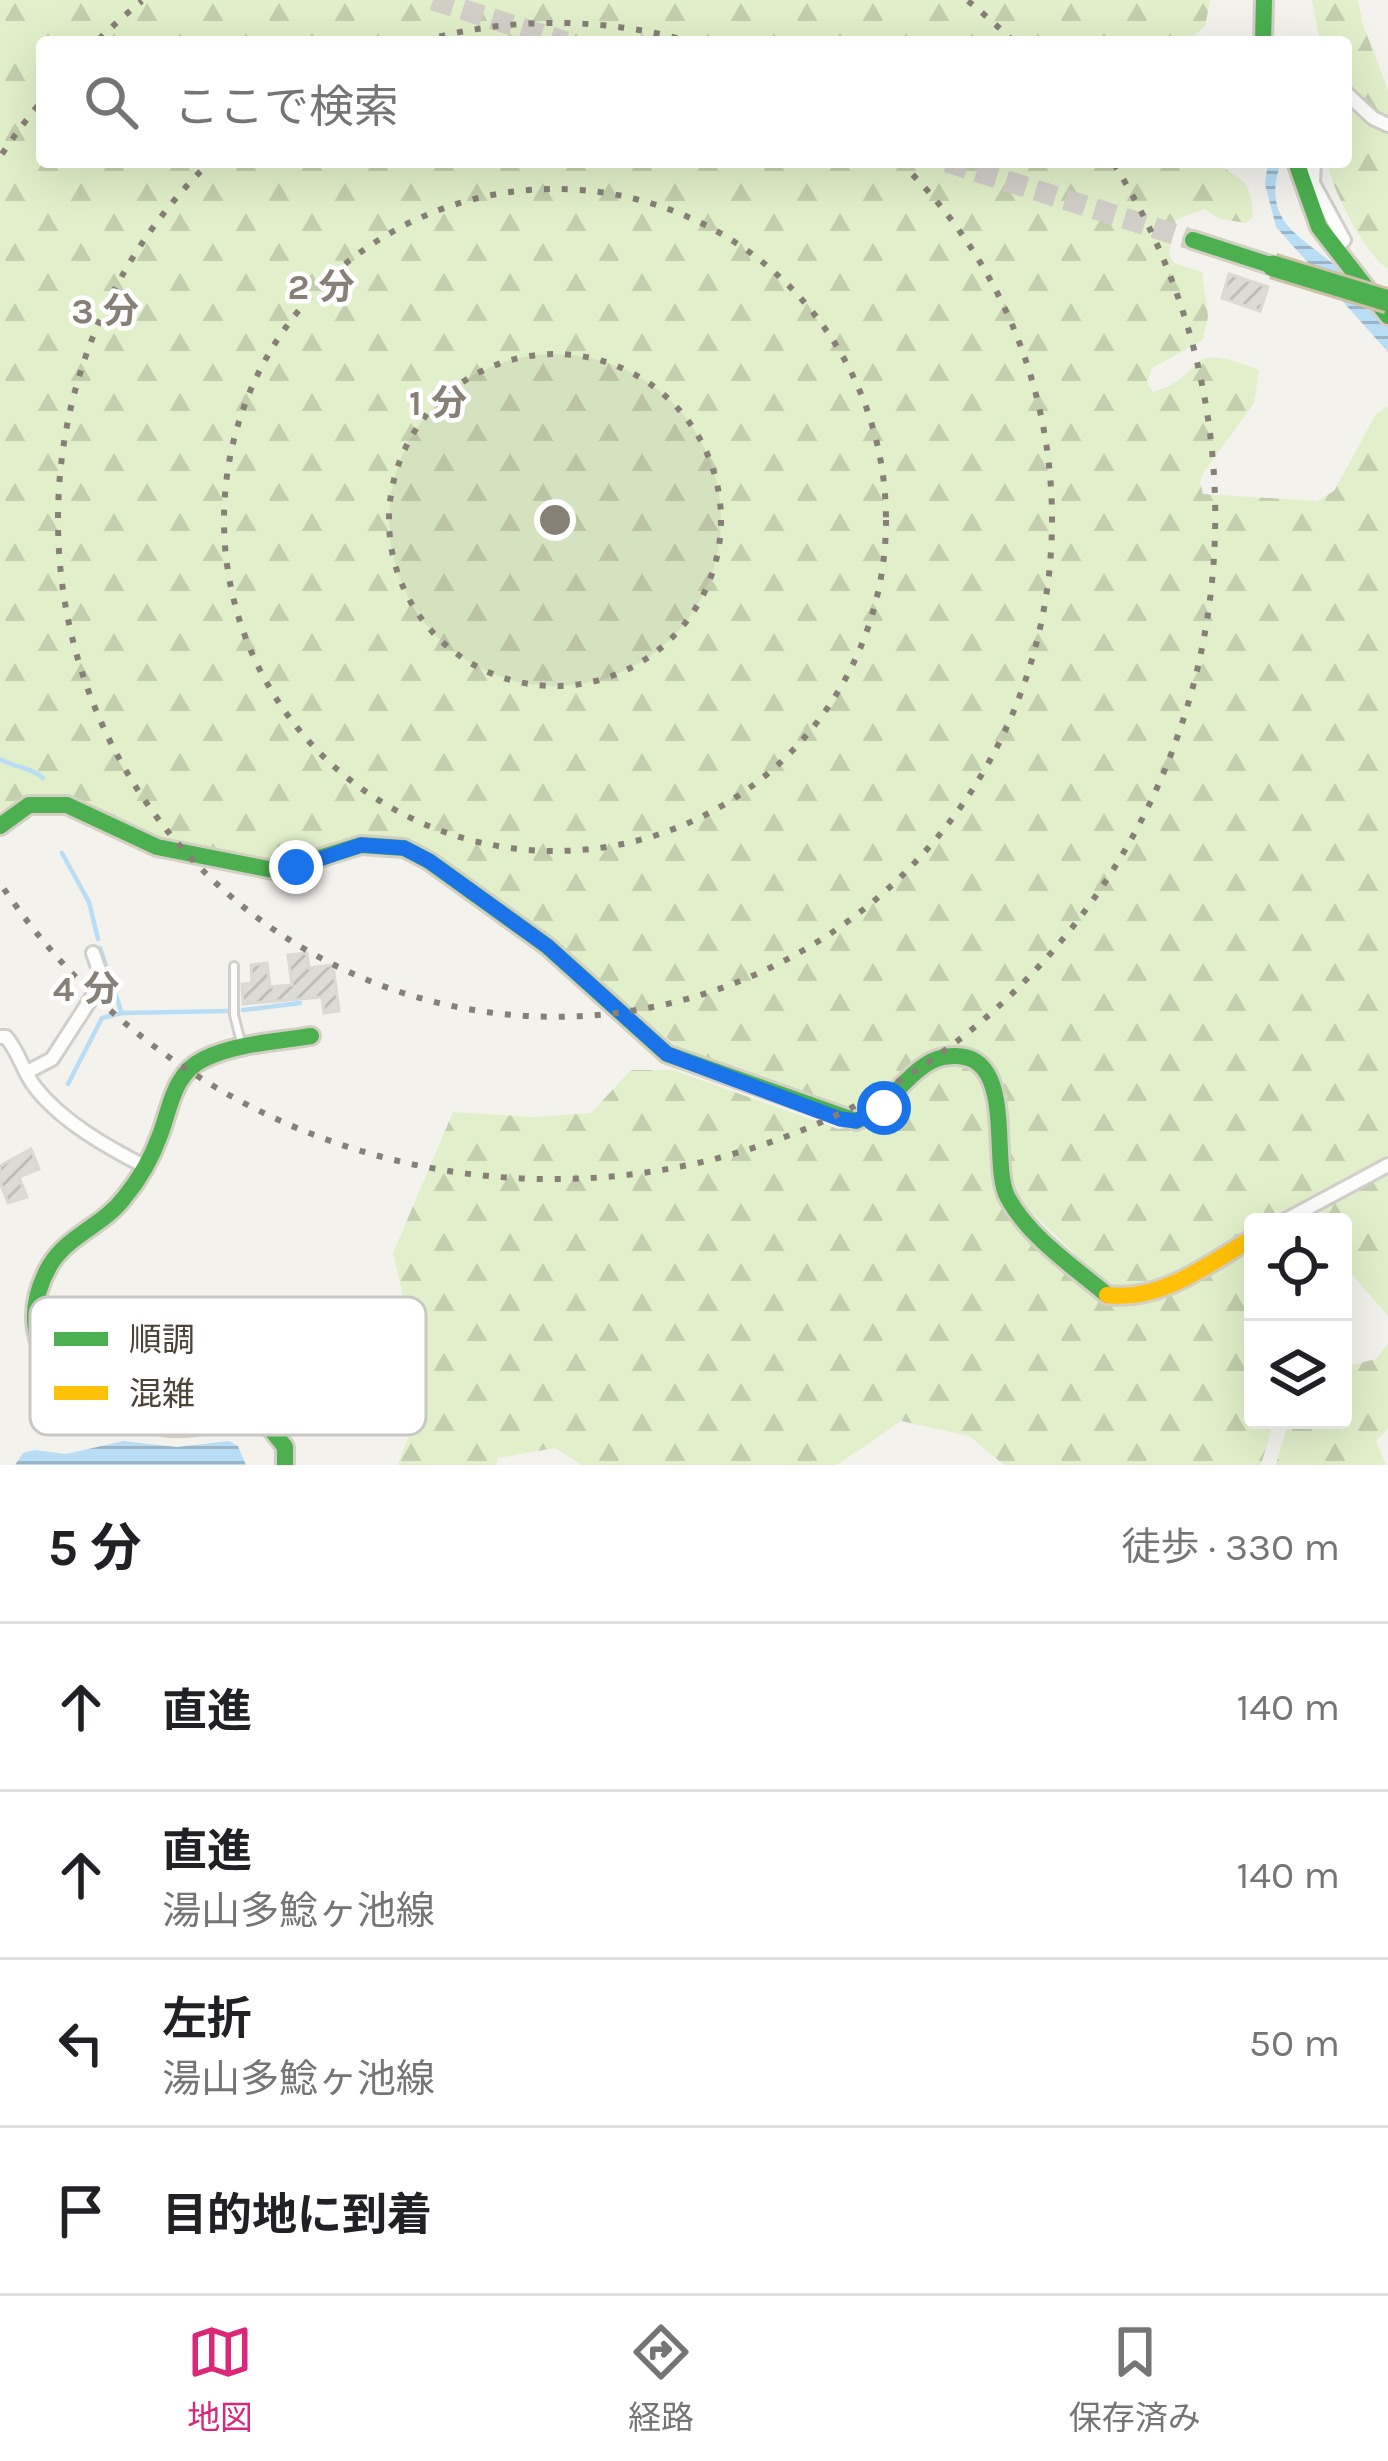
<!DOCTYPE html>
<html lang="ja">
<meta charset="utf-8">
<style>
:root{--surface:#fff;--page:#f6f6f6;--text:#202124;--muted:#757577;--line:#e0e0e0;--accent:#db2777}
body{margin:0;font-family:Karla,"Noto Sans JP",sans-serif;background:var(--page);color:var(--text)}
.controls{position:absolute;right:36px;bottom:36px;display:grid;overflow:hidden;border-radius:12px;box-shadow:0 12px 48px #0002}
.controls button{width:108px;height:108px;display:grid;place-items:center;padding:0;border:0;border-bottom:3px solid var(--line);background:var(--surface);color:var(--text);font:60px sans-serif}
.stop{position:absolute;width:36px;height:36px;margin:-27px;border:9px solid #1a73e8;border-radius:50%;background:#fff}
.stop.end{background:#1a73e8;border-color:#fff;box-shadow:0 3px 12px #0008}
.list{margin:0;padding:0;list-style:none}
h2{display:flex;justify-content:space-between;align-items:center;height:156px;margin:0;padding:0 48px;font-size:51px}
h2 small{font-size:39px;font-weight:400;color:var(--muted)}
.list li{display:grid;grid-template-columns:78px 1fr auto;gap:36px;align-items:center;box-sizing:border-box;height:168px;padding:0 48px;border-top:3px solid var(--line)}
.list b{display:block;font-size:45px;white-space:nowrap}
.list p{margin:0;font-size:39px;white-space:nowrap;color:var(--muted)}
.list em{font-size:39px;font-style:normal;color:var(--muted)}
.icon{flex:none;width:66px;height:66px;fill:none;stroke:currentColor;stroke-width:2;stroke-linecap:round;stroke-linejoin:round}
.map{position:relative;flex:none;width:1388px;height:1465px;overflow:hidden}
.search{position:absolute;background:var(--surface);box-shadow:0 12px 48px #0002;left:36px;right:36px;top:36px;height:132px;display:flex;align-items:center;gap:30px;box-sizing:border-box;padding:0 42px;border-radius:12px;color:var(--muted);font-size:45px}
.sheet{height:828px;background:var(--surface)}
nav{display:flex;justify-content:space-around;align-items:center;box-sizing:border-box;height:168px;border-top:3px solid var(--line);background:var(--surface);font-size:33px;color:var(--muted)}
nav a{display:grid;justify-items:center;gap:6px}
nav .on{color:var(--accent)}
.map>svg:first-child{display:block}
.forest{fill:url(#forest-firs)}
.water{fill:url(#water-rules)}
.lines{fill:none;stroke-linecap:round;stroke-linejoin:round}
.stream{stroke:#b9ddf5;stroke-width:4.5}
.building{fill:url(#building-hatch);stroke:#dcd9d2;stroke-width:3}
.highway-tunnel{stroke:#d2cfc9;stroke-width:21;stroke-dasharray:21 10;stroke-linecap:butt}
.lane-casing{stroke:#d1cfca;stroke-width:12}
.street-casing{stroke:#d1cfca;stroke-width:18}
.fast-casing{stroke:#d4cfc3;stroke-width:22}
.slow-casing{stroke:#d4cfc3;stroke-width:22}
.lane{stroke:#fdfdfc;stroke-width:6}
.street{stroke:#fdfdfc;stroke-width:12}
.fast{stroke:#4caf50;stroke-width:16}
.slow{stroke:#ffc107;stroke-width:16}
.fast-bridge-casing{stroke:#cec0a6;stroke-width:27;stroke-linecap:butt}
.fast-bridge{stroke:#4caf50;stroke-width:21}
.route{stroke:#1a73e8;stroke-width:15}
.ring{fill:none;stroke:#868077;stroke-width:6;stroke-dasharray:6 12}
.key{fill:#fff;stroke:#c9c7c3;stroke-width:3}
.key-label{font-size:33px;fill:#4c4337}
.centre{fill:#868077;stroke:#fff;stroke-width:6}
.ring-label{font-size:36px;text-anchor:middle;font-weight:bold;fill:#868077;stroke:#fff;stroke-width:9;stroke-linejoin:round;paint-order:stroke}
</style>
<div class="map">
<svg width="1388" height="1465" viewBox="0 0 1388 1465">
<defs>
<pattern id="forest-firs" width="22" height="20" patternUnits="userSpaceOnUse" patternTransform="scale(3)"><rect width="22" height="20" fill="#e1f0ca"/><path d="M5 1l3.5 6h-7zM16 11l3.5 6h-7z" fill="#c3cfae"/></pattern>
<pattern id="water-rules" width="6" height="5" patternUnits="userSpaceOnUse" patternTransform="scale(3)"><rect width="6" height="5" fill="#b9ddf5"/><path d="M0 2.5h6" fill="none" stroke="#99b5c7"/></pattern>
<pattern id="building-hatch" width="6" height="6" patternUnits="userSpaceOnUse" patternTransform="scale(3)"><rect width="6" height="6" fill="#dddbd5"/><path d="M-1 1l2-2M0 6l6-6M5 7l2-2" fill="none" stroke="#bfbdb7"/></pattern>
</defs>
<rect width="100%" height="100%" fill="#f3f2ed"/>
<g class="forest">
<path d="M0,0H1210L1205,26L1187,42H42V162H1216C1242,182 1252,179 1253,217L1246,223L1220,219L1204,209L1176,220L1169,254L1174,263L1202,272L1208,316L1203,340L1152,368L1147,382L1153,392C1211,375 1178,338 1259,370L1254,403L1204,472L1200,482L1203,494L1317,501L1334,491L1376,414L1388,406V1158L1265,1222H1253V1228C1207,1253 1166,1286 1113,1291L1017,1198L1007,1176V1096L984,1055C975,1053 964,1048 955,1047C908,1041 895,1114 841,1113L682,1051L570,955L412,843L376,837L296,861L272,864L140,832L75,800L51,796L27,798L0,811Z"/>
<path d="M1312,0H1358L1363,25L1388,90V269C1364,254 1333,191 1327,162H1346V42H1320Z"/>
<path d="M948,1062L968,1065C1012,1115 976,1143 995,1191C1006,1219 1084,1287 1110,1305C1150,1314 1216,1265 1253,1245V1420H1274L1261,1465H1004L969,1436L901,1421L837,1465H582L555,1448L498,1458L496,1465H398L425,1390L393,1253L453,1112L534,1117L591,1113L631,1070H673L838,1129C899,1124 901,1091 948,1062Z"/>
<polygon points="1388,1174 1388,1316 1343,1264 1343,1222 1323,1222 1320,1209"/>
<polygon points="1388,1344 1388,1428 1376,1441 1386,1465 1276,1465 1289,1420 1343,1420 1343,1367 1376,1359"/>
</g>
<g class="water">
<path d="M1268,162H1281C1260,223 1301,235 1338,268C1357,284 1370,309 1388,327V352L1276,227L1265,184Z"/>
<polygon points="123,1441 177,1447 229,1441 238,1446 246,1465 15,1465 23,1453 34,1450 66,1454"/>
</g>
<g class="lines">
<g class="stream">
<path d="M0,759C15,768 31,767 43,778"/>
<polyline points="62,853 89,902 98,939"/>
<polyline points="100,948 121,1011"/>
<polyline points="243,1010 300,1003"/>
<polyline points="68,1084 102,1018 122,1013 229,1011"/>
</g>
</g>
<g class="building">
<polygon points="1229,274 1268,287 1260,311 1222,298"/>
<polygon points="307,953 309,968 333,965 339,1011 324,1013 322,997 243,1004 242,984 252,983 251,965 267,963 270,987 292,985 288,955"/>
<polygon points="31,1149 39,1169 19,1177 27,1197 8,1203 0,1182 0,1166"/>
</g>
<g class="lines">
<g class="highway-tunnel">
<polyline points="433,0 566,42"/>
<polyline points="947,162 1193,240"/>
</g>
<defs>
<polyline id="lane" points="234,966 234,1015 242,1046"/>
<g id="street">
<polyline points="1346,93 1373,118 1388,125"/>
<polyline points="1314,162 1313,183 1344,240 1335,249"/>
<path d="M0,1037H6C19,1052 23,1072 35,1087C61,1121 107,1147 144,1166"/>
<polyline points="27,1072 52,1059 96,991 99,970 93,953"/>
<polyline points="1282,1222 1388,1165"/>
</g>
<g id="fast">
<polyline points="1263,42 1264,0"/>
<polyline points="1296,162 1319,227 1388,316"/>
<polyline points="1193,240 1273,266"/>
<path d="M0,826L29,805H67L157,847L278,871L361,845L404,848L429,861L547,946L667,1054L856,1121C891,1108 911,1063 944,1057C1021,1044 988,1163 1008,1198C1029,1237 1074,1267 1107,1295"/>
<path d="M285,1465V1447L263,1419C229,1417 197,1431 163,1426C84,1414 0,1353 50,1265C67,1236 104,1225 124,1198C139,1180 152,1157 160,1135C171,1106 173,1074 204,1059C237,1043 276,1042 311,1036"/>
</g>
<path id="slow" d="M1107,1295C1161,1302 1208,1264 1253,1238"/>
</defs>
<use href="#lane" class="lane-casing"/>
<use href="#street" class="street-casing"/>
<use href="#fast" class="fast-casing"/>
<use href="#slow" class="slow-casing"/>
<use href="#lane" class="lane"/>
<use href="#street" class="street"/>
<use href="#fast" class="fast"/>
<use href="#slow" class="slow"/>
<defs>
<polyline id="fast-bridge" points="1273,266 1388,301"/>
</defs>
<use href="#fast-bridge" class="fast-bridge-casing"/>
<use href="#fast-bridge" class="fast-bridge"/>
</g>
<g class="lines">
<polyline class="route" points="296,867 361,845 404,848 429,861 547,946 667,1054 840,1119 856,1121 884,1108"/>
</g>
<circle cx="555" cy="520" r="166" fill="#868077" fill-opacity=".12"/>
<g class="ring">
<circle cx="555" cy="520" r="166"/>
<circle cx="555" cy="520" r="331"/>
<path d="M422 41A497 497 0 0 1 688 41M900 162A497 497 0 1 1 210 162"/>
<path d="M2 154A663 663 0 0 1 40 103M99 39A663 663 0 0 1 142 1M968 1A663 663 0 0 1 1011 39M1114 164A663 663 0 0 1 2 886"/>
</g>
<rect x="30" y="1297" width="396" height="138" rx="18" class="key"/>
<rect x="54" y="1332" width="54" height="14" fill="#4caf50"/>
<rect x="54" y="1386" width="54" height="14" fill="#ffc107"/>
<g class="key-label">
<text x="129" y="1351">順調</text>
<text x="129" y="1405">混雑</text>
</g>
<circle cx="555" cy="520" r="18" class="centre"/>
<g class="ring-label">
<text x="321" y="299">2 分</text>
<text x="105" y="323">3 分</text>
<text x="438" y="415">1 分</text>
<text x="86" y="1001">4 分</text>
</g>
</svg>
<div class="controls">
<button><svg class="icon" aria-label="locate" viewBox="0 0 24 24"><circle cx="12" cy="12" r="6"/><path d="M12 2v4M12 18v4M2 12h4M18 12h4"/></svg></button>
<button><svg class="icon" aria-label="layers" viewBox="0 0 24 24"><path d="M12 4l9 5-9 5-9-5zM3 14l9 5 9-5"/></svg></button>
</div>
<div class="stop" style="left:884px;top:1108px"></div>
<div class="stop end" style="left:296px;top:867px"></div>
<div class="search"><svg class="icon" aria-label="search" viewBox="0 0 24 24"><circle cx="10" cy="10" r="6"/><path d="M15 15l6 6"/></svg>ここで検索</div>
</div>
<section class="sheet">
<h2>5 分<small>徒歩 · 330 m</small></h2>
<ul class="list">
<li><svg class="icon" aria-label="ahead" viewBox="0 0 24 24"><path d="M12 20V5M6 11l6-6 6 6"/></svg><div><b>直進</b></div><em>140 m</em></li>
<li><svg class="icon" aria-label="ahead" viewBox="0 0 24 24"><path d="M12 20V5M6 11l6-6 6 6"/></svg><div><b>直進</b><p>湯山多鯰ヶ池線</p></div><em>140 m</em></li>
<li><svg class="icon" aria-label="left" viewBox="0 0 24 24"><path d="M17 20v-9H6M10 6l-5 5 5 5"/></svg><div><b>左折</b><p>湯山多鯰ヶ池線</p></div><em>50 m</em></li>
<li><svg class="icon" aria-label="arrive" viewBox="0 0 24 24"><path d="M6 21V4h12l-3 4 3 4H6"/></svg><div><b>目的地に到着</b></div></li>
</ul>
</section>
<nav>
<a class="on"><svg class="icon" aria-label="map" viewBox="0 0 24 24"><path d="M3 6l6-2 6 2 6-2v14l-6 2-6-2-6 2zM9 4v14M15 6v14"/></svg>地図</a>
<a><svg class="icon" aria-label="directions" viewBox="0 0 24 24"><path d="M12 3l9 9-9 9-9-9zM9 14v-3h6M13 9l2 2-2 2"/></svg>経路</a>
<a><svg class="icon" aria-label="saved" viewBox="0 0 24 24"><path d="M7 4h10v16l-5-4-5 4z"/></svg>保存済み</a>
</nav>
